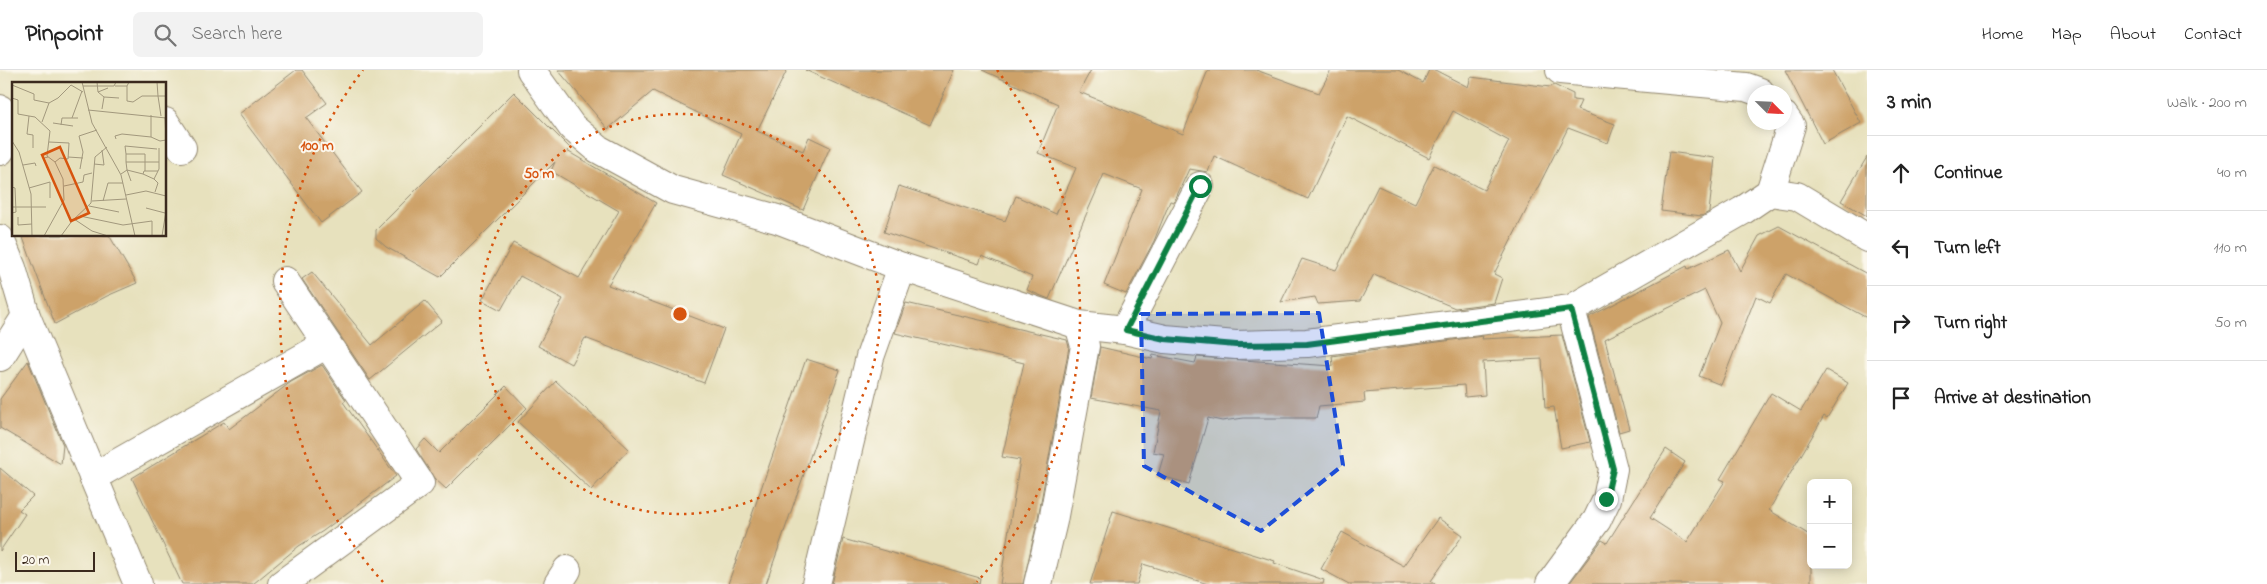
<!DOCTYPE html>
<meta charset="utf-8">
<style>
:root{--surface:#fff;--page:#f2f2f2;--text:#222;--muted:#767676;--line:#e0e0e0}
body{margin:0;font-family:"Indie Flower",sans-serif;background:var(--page);color:var(--text)}
.controls{position:absolute;right:15px;bottom:15px;display:grid;overflow:hidden;border-radius:8px;box-shadow:0 2px 12px #0003}
.controls button{width:45px;height:45px;display:grid;place-items:center;padding:0;border:0;border-bottom:1px solid var(--line);background:var(--surface);color:var(--text);font:25px sans-serif}
.compass{position:absolute;left:1747px;top:15px;width:45px;height:45px;border-radius:50%;background:var(--surface);box-shadow:0 2px 12px #0003;rotate:114deg}
.scale{position:absolute;left:15px;bottom:12px;width:80px;box-sizing:border-box;padding-left:5px;border:2px solid #3b2a1e;border-top:0;font-size:14px;line-height:18px;white-space:nowrap;color:#3b2a1e;-webkit-text-stroke:4px #fbf7ec;paint-order:stroke}
.stop{position:absolute;width:15px;height:15px;margin:-11px;border:4px solid #0b8043;border-radius:50%;background:#fff}
.stop.end{background:#0b8043;border-color:#fff;box-shadow:0 1px 5px #0008}
.list{margin:0;padding:0;list-style:none}
h2{display:flex;justify-content:space-between;align-items:center;height:65px;margin:0;padding:0 20px;font-size:21px}
h2 small{font-size:16px;font-weight:400;color:var(--muted)}
.list li{display:grid;grid-template-columns:32px 1fr auto;gap:15px;align-items:center;box-sizing:border-box;height:75px;padding:0 20px;border-top:1px solid var(--line)}
.list b{display:block;font-size:19px;white-space:nowrap}
.list em{font-size:16px;font-style:normal;color:var(--muted)}
.icon{flex:none;width:28px;height:28px;fill:none;stroke:currentColor;stroke-width:2;stroke-linecap:round;stroke-linejoin:round}
.map{position:relative;flex:none;width:1867px;height:514px;overflow:hidden}
header{display:flex;align-items:center;gap:30px;box-sizing:border-box;height:70px;padding:0 25px;background:var(--surface);border-bottom:1px solid var(--line)}
header strong{font-size:24px}
nav{display:flex;gap:28px;margin-inline-start:auto;font-size:18px}
.search{width:350px;height:45px;background:var(--page);display:flex;align-items:center;gap:12px;box-sizing:border-box;padding:0 18px;border-radius:8px;color:var(--muted);font-size:19px}
main{display:flex}
aside{flex:1;background:var(--surface)}
.map>svg:first-child{display:block}
.building{fill:#cda269}
.lines{fill:none;stroke-linecap:round;stroke-linejoin:round}
.minor-casing{stroke:#91866e;stroke-width:30}
.minor{stroke:#fff;stroke-width:28}
.route{stroke:#0b8043;stroke-width:6}
.marked{fill:#1d4ed8;fill-opacity:0.2;stroke:#1d4ed8;stroke-width:4;stroke-dasharray:10 6;stroke-linejoin:round}
.ring{fill:none;stroke:#d7540e;stroke-width:2.5;stroke-dasharray:2.5 5}
.inset-road{fill:none;stroke:#a2987d;stroke-width:1}
.view{fill:#d7540e;fill-opacity:0.15;stroke:#d7540e;stroke-width:2.5}
.inset-edge{fill:none;stroke:#3b2a1e;stroke-width:2.5}
.centre{fill:#d7540e;stroke:#fbf7ec;stroke-width:2.5}
.ring-label{font-size:15px;text-anchor:middle;font-weight:bold;fill:#d7540e;stroke:#fbf7ec;stroke-width:4;stroke-linejoin:round;paint-order:stroke}
</style>
<header>
<strong>Pinpoint</strong>
<div class="search"><svg class="icon" aria-label="search" viewBox="0 0 24 24"><circle cx="10" cy="10" r="6"/><path d="M15 15l6 6"/></svg>Search here</div>
<nav><a>Home</a><a>Map</a><a>About</a><a>Contact</a></nav>
</header>
<main>
<div class="map">
<svg width="1867" height="514" viewBox="0 0 1867 514">
<rect width="100%" height="100%" fill="#fbf7ec"/>
<filter id="ink" filterUnits="userSpaceOnUse"><feTurbulence type="fractalNoise" baseFrequency=".02" numOctaves="2"/><feDisplacementMap in="SourceGraphic" scale="10" xChannelSelector="R" yChannelSelector="G"/><feConvolveMatrix kernelMatrix="1 2 1 2 8 2 1 2 1" color-interpolation-filters="sRGB"/></filter>
<filter id="wash" filterUnits="userSpaceOnUse"><feTurbulence type="fractalNoise" baseFrequency=".0096" numOctaves="4" result="noise"/><feDisplacementMap in="SourceGraphic" scale="20" xChannelSelector="R" yChannelSelector="G"/><feGaussianBlur stdDeviation="1.12" result="paint"/><feColorMatrix in="noise" values="0 0 0 0 0 0 0 0 0 0 0 0 0 0 0 0 0 1.4 0 .05"/><feComposite in="paint" operator="in"/></filter>
<g filter="url(#wash)">
<rect width="100%" height="100%" fill="#e7e1bd"/>
<g id="blocks">
<g class="building">
<polygon points="296,0 302,0 327,33 306,48 362,122 321,153 239,44"/>
<polygon points="558,0 787,0 757,61 803,81 809,67 830,77 803,140 723,105 741,64 653,21 608,59"/>
<polygon points="805,0 954,0 930,55"/>
<polygon points="982,0 1091,0 1079,22 1183,64 1208,0 1256,0 1319,23 1331,0 1398,0 1423,13 1429,0 1435,0 1468,17 1471,7 1550,17 1554,15 1573,24 1573,30 1581,31 1577,40 1615,54 1608,73 1568,58 1494,204 1502,208 1494,233 1455,238 1374,204 1360,231 1318,234 1315,227 1281,232 1302,189 1336,200 1378,116 1415,133 1434,95 1484,120 1509,71 1453,41 1429,88 1347,46 1308,129 1214,86 1208,102 1189,99 1174,132 1170,131 1154,171 1126,224 1104,215 1142,119 1104,104 1049,229 1027,220 1032,207 982,186 979,194 884,162 899,116 1005,151 1016,126 1056,144 1076,98 1038,83 1058,34"/>
<polygon points="1785,0 1832,0 1861,53 1823,74"/>
<polygon points="514,22 570,78 567,81 656,133 608,215 724,259 704,313 585,268 571,294 538,276 563,229 520,206 501,240 482,230 513,173 579,208 619,141 551,101 555,92 440,207 386,177 376,168 376,160"/>
<polygon points="1669,82 1715,88 1709,142 1702,146 1661,141"/>
<polygon points="1867,87 1867,146 1841,131"/>
<polygon points="1779,156 1867,204 1867,248 1786,204 1770,233 1756,226 1721,315 1699,306 1720,253 1705,220 1605,269 1629,359 1619,362 1589,247 1687,196 1688,199 1729,180 1740,201 1759,166"/>
<polygon points="22,165 109,165 137,213 107,226 55,254"/>
<polygon points="312,202 372,275 425,231 442,251 370,310 302,209"/>
<polygon points="906,233 1067,270 1069,277 1038,448 1023,514 1000,514 1020,390 1002,387 1024,293 895,263"/>
<polygon points="1562,265 1590,372 1561,378 1554,337 1545,338 1542,289 1483,292 1485,325 1465,327 1464,315 1400,320 1364,323 1365,332 1319,336 1316,348 1244,348 1222,351 1208,348 1189,414 1158,405 1164,384 1153,382 1161,341 1091,328 1100,277 1152,289 1153,285 1195,293 1197,287 1333,296 1332,286 1483,266 1482,269"/>
<polygon points="806,289 840,300 766,514 728,514"/>
<polygon points="28,291 63,375 61,394 0,358 0,329"/>
<polygon points="322,295 346,330 343,332 396,406 323,461 299,476 253,514 182,514 132,408 224,352 229,359 291,312"/>
<polygon points="1826,300 1848,313 1827,348 1824,346 1769,440 1811,466 1811,514 1569,514 1602,470 1607,473 1666,379 1685,392 1650,448 1687,472 1725,411 1720,409 1771,323 1801,341"/>
<polygon points="556,311 629,379 591,420 518,352"/>
<polygon points="506,316 527,338 446,419 434,408 416,379 425,369 439,383"/>
<polygon points="0,398 33,426 19,440 25,444 0,481"/>
<polygon points="1113,441 1275,491 1274,493 1324,510 1323,514 1208,514 1143,494 1137,514 1090,514"/>
<polygon points="1438,448 1463,465 1431,511 1436,514 1349,514 1321,499 1342,462 1404,496"/>
<polygon points="843,469 980,508 979,514 832,514"/>
</g>
</g>
</g>
<g filter="url(#ink)">
<use href="#blocks" fill-opacity="0" stroke="#91866e" stroke-width="1"/>
<g class="lines">
<defs>
<g id="minor">
<polyline points="531,0 572,57 598,79 673,120 777,149 902,197 1079,255 1125,260 1165,269 1236,275 1307,273 1571,239 1742,141 1770,122 1797,126 1867,168"/>
<polyline points="1560,0 1746,17 1760,22"/>
<polyline points="0,39 8,69 0,81"/>
<polyline points="165,52 182,78"/>
<polyline points="1770,122 1791,56 1784,46"/>
<polyline points="0,169 12,198 26,246 138,514"/>
<polyline points="1125,260 1200,116"/>
<polyline points="0,287 26,246"/>
<polyline points="93,407 327,274"/>
<polyline points="282,514 420,413 285,211"/>
<polyline points="558,514 567,500"/>
<polyline points="816,514 870,287 902,197"/>
<polyline points="1038,514 1053,451 1085,276 1079,255"/>
<polyline points="1550,514 1597,450 1607,429 1613,399 1571,239"/>
</g>
</defs>
<use href="#minor" class="minor-casing"/>
<use href="#minor" class="minor"/>
</g>
</g>
<g class="lines" filter="url(#ink)">
<polyline class="route" points="1200,116 1126,260 1165,269 1236,275 1307,274 1571,239 1613,399 1606,429"/>
</g>
<path class="marked" d="M1319,243L1343,395L1261,461L1144,396L1141,244Z"/>
<g class="ring">
<circle cx="680" cy="244" r="200"/>
<path d="M383 512A400 400 0 0 1 363 0M997 0A400 400 0 0 1 977 512"/>
</g>
<g transform="translate(12 12)">
<rect width="154" height="154" fill="#e7e1bd"/>
<path class="inset-road" d="M70,0L80,41L109,93L123,154M85,0L86,10L96,6M0,3L22,12V18L37,21L46,16L59,3L71,10M71,4H102L104,0M103,4H115L117,0M115,4V19L121,20L130,14H146L145,0M86,10L92,15L90,27M92,15L107,16M0,16L6,18V32L17,34M76,28L154,36M139,33V55L148,59L154,58L153,35M149,34L146,14H154M60,36L70,9M30,40L37,21M41,41L61,44M49,43L50,36H66M104,57L103,54L110,52L139,55M0,59L7,70L19,112L20,154M37,60L57,61L56,77L48,76L43,80M21,66V53L15,52L17,34L23,35L38,49L35,74L43,80L51,97L52,118L32,154M114,72L113,64L145,67M36,75L32,76L36,88M56,75L71,76M114,80V72H133V80H114L115,88L131,92M82,82L92,83L90,68M11,83L23,81L24,84M68,87L71,70L67,54L85,48M133,89V80H147M146,89H132L131,92L142,97L147,87V66M109,92L115,88L119,99M142,97L146,101L143,110M52,104L71,100L72,93L80,91M0,105L3,106L4,130L0,131M17,106L38,100V116M114,113L134,109L154,114M80,119L114,117M91,119L96,101H111M77,124L107,130M0,125H34M134,126L153,131M68,134L111,143L140,139V154M6,135V143L20,142M62,137L80,149L96,154M49,154L60,139L79,121L83,75L95,65M150,154L154,129"/>
<path class="view" d="M48,65L77,131L59,139L30,73Z"/>
<rect width="154" height="154" class="inset-edge"/>
</g>
<circle cx="680" cy="244" r="8" class="centre"/>
<g class="ring-label">
<text x="317" y="80">100 m</text>
<text x="539" y="108">50 m</text>
</g>
</svg>
<div class="controls">
<button>+</button>
<button>−</button>
</div>
<svg class="compass" viewBox="-18 -18 36 36"><path d="M0-13l5 13h-10z" fill="#e53935"/><path d="M0 13l5-13h-10z" fill="#767676"/></svg>
<div class="scale">20 m</div>
<div class="stop" style="left:1200px;top:116px"></div>
<div class="stop end" style="left:1606px;top:429px"></div>
</div>
<aside>
<h2>3 min<small>Walk · 200 m</small></h2>
<ul class="list">
<li><svg class="icon" aria-label="ahead" viewBox="0 0 24 24"><path d="M12 20V5M6 11l6-6 6 6"/></svg><div><b>Continue</b></div><em>40 m</em></li>
<li><svg class="icon" aria-label="left" viewBox="0 0 24 24"><path d="M17 20v-9H6M10 6l-5 5 5 5"/></svg><div><b>Turn left</b></div><em>110 m</em></li>
<li><svg class="icon" aria-label="right" viewBox="0 0 24 24"><path d="M7 20v-9h11M14 6l5 5-5 5"/></svg><div><b>Turn right</b></div><em>50 m</em></li>
<li><svg class="icon" aria-label="arrive" viewBox="0 0 24 24"><path d="M6 21V4h12l-3 4 3 4H6"/></svg><div><b>Arrive at destination</b></div></li>
</ul>
</aside>
</main>
